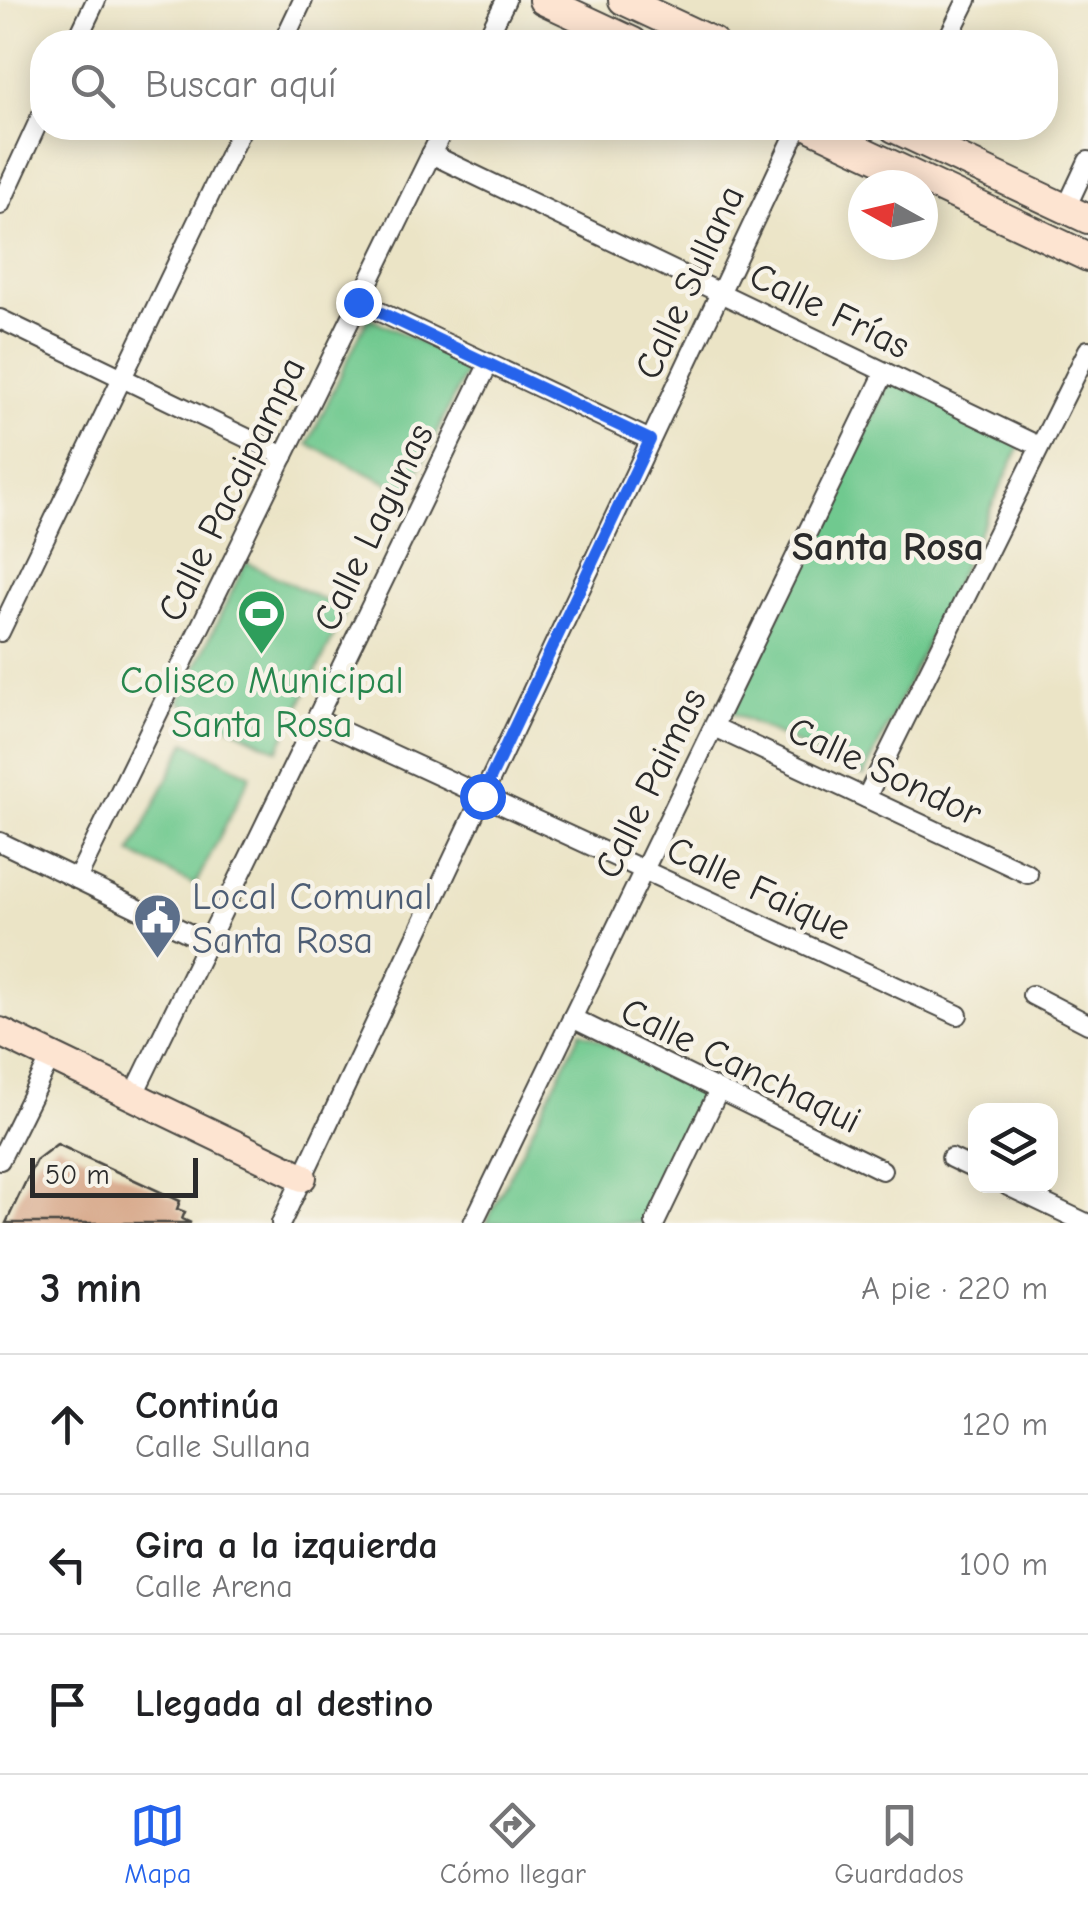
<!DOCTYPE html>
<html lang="es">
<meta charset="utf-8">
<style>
:root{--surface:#fff;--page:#f2f2f2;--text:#202124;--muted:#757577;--line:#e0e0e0;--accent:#2563eb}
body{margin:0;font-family:"Comic Neue",sans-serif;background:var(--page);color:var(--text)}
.controls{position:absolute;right:30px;bottom:30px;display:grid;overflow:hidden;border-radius:20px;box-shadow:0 5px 25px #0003}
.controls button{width:90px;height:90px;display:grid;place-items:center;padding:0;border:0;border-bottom:2px solid var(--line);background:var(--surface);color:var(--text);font:50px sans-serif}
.compass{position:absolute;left:848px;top:170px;width:90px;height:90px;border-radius:50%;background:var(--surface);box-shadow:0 5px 25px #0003;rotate:278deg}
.scale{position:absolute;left:30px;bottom:25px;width:168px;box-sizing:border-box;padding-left:10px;border:5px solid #2b2b2b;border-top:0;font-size:28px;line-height:35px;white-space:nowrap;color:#2b2b2b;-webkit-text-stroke:8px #f7f3e8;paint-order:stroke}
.stop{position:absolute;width:30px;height:30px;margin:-22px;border:8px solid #2563eb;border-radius:50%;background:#fff}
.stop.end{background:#2563eb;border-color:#fff;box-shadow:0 2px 10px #0008}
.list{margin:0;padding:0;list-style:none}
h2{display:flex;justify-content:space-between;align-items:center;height:130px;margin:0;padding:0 40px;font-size:42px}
h2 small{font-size:32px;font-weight:400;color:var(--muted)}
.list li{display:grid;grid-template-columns:65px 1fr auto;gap:30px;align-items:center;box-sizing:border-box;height:140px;padding:0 40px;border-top:2px solid var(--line)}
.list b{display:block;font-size:38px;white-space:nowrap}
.list p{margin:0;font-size:32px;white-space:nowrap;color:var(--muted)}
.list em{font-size:32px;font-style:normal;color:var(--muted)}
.icon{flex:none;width:55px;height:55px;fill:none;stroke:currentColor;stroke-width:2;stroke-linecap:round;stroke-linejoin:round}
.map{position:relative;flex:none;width:1088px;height:1223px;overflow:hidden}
.search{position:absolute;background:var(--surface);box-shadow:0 5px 25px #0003;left:30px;right:30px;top:30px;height:110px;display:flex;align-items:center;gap:25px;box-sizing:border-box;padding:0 35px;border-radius:40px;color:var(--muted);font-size:38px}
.sheet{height:550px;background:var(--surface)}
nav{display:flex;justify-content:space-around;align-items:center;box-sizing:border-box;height:140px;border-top:2px solid var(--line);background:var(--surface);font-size:28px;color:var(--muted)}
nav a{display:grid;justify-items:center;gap:5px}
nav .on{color:var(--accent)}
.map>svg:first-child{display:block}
.green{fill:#70c98f;stroke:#4e7a5d;stroke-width:2.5}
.building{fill:#d7a789}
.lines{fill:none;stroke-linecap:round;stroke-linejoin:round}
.street-casing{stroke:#484742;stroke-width:22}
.secondary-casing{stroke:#484742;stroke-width:32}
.street{stroke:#fff;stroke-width:18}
.secondary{stroke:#fde4d1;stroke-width:28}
.route{stroke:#2563eb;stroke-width:12}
.labels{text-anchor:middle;stroke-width:9;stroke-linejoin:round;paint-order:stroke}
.street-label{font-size:38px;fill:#2b2b2b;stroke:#f7f3e8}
.leisure-label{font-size:38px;fill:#27864d;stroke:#f7f3e8}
.service-label{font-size:38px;fill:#4e5e75;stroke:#f7f3e8;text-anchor:start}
.neighbourhood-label{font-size:40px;font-weight:bold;fill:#2b2b2b;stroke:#f7f3e8}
</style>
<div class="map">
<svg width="1088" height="1223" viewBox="0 0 1088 1223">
<rect width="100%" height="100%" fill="#f7f3e8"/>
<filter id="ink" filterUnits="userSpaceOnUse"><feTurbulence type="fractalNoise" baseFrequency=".01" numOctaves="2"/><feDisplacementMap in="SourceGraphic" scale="20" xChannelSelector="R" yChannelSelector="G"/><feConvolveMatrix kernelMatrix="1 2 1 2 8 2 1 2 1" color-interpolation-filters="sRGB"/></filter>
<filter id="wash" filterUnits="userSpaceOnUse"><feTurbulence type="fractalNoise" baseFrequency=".0048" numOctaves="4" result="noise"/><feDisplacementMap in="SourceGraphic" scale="40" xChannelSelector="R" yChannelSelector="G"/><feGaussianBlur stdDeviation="2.25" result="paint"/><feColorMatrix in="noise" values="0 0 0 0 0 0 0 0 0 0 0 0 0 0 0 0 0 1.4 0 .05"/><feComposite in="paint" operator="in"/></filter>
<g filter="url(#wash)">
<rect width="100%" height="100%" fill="#ebe4c6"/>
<g class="green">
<polygon points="368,317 469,365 408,493 308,444"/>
<polygon points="890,379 1022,442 864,776 732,713"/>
<polygon points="246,562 346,611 278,750 179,702"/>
<polygon points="186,742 251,775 195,885 131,853"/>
<polygon points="581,1031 706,1093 643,1223 486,1223"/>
</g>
<g id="blocks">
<polygon class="building" points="57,1144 180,1201 177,1209 185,1212 182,1219 191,1223 6,1223 36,1160"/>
</g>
</g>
<g filter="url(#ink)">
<use href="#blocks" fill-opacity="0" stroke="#484742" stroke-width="2.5"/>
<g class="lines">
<defs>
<g id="street">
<polyline points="76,42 96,0"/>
<polyline points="283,42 303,0"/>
<polyline points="485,42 506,0"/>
<polyline points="946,42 967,0"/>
<polyline points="431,154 1039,446"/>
<polyline points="0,205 42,114"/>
<polyline points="1066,208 1088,161"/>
<polyline points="359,302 650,440"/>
<polyline points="0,319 284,456"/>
<polyline points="0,632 242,128"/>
<polyline points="316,719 958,1015"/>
<polyline points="714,727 1028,874"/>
<polyline points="866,798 1088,350"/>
<polyline points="0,842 207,942"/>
<polyline points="77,879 444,128"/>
<polyline points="1032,995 1088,1024"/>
<polyline points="572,1018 882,1170"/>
<polyline points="133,1096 488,365"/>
<polyline points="951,1158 976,1170"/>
<polyline points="0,1160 51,1057"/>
<polyline points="1008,1186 1086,1223"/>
<polyline points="281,1223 798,128"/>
<polyline points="473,1223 885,372"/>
<polyline points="655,1223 719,1090"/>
</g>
<g id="secondary">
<polyline points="543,0 633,42"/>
<polyline points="623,0 713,42"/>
<polyline points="813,128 1088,257"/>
<polyline points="894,128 1088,219"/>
<polyline points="0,1032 302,1177"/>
</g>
</defs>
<use href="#street" class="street-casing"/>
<use href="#secondary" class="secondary-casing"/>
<use href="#street" class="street"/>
<use href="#secondary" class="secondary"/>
</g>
</g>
<g class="lines" filter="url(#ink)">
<polyline class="route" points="358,302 650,440 482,796"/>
</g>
<defs>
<symbol id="stadium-pin" viewBox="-11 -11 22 30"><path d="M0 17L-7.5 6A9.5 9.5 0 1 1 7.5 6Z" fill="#2e9e5b" stroke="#f7f3e8"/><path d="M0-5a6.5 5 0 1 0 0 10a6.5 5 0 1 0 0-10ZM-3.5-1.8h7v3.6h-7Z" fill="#fff"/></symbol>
<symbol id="civic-pin" viewBox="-11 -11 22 30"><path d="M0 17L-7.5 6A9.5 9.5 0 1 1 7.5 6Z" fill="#5c6f8a" stroke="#f7f3e8"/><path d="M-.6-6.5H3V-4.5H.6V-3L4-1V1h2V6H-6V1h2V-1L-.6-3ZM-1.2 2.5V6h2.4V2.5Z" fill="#fff"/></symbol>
</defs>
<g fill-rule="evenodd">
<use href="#stadium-pin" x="234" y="586" width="55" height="75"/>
<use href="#civic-pin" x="130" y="890" width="55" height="75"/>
</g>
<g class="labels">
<g class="street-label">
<text transform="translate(689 282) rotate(-65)" y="13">Calle Sullana</text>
<text transform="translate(830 310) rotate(26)" y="13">Calle Frías</text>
<text transform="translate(231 489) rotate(-64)" y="13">Calle Pacaipampa</text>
<text transform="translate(373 527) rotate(-64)" y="13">Calle Lagunas</text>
<text transform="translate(885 771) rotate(25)" y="13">Calle Sondor</text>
<text transform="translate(650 783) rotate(-64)" y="13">Calle Paimas</text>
<text transform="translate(759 888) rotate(25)" y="13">Calle Faique</text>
<text transform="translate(741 1065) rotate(26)" y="13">Calle Canchaqui</text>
</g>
<g class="leisure-label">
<text x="262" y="693">Coliseo Municipal<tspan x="262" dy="44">Santa Rosa</tspan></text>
</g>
<g class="service-label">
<text x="192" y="909">Local Comunal<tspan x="192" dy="44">Santa Rosa</tspan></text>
</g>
<g class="neighbourhood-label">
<text x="888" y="560">Santa Rosa</text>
</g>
</g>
</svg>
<div class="controls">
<button><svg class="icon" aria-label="layers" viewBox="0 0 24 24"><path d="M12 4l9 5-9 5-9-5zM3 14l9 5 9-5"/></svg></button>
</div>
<svg class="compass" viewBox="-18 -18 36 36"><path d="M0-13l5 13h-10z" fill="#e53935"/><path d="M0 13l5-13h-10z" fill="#757577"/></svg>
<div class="scale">50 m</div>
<div class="stop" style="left:482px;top:796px"></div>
<div class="stop end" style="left:358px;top:302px"></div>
<div class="search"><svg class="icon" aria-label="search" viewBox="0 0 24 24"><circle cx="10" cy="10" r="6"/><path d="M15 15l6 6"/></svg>Buscar aquí</div>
</div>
<section class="sheet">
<h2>3 min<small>A pie · 220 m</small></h2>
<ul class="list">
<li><svg class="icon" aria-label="ahead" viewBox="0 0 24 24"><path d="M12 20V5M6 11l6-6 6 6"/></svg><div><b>Continúa</b><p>Calle Sullana</p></div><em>120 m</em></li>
<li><svg class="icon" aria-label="left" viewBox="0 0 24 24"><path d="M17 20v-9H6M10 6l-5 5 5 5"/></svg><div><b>Gira a la izquierda</b><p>Calle Arena</p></div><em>100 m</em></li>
<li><svg class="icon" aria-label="arrive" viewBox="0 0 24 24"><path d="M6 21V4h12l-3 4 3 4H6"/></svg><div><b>Llegada al destino</b></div></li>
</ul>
</section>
<nav>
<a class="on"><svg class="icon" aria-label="map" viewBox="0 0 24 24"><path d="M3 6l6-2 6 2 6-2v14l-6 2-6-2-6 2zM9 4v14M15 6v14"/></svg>Mapa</a>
<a><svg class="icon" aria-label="directions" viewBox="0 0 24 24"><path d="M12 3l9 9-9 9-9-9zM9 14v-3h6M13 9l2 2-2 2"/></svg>Cómo llegar</a>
<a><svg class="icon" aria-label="saved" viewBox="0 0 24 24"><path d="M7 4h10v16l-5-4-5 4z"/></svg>Guardados</a>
</nav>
